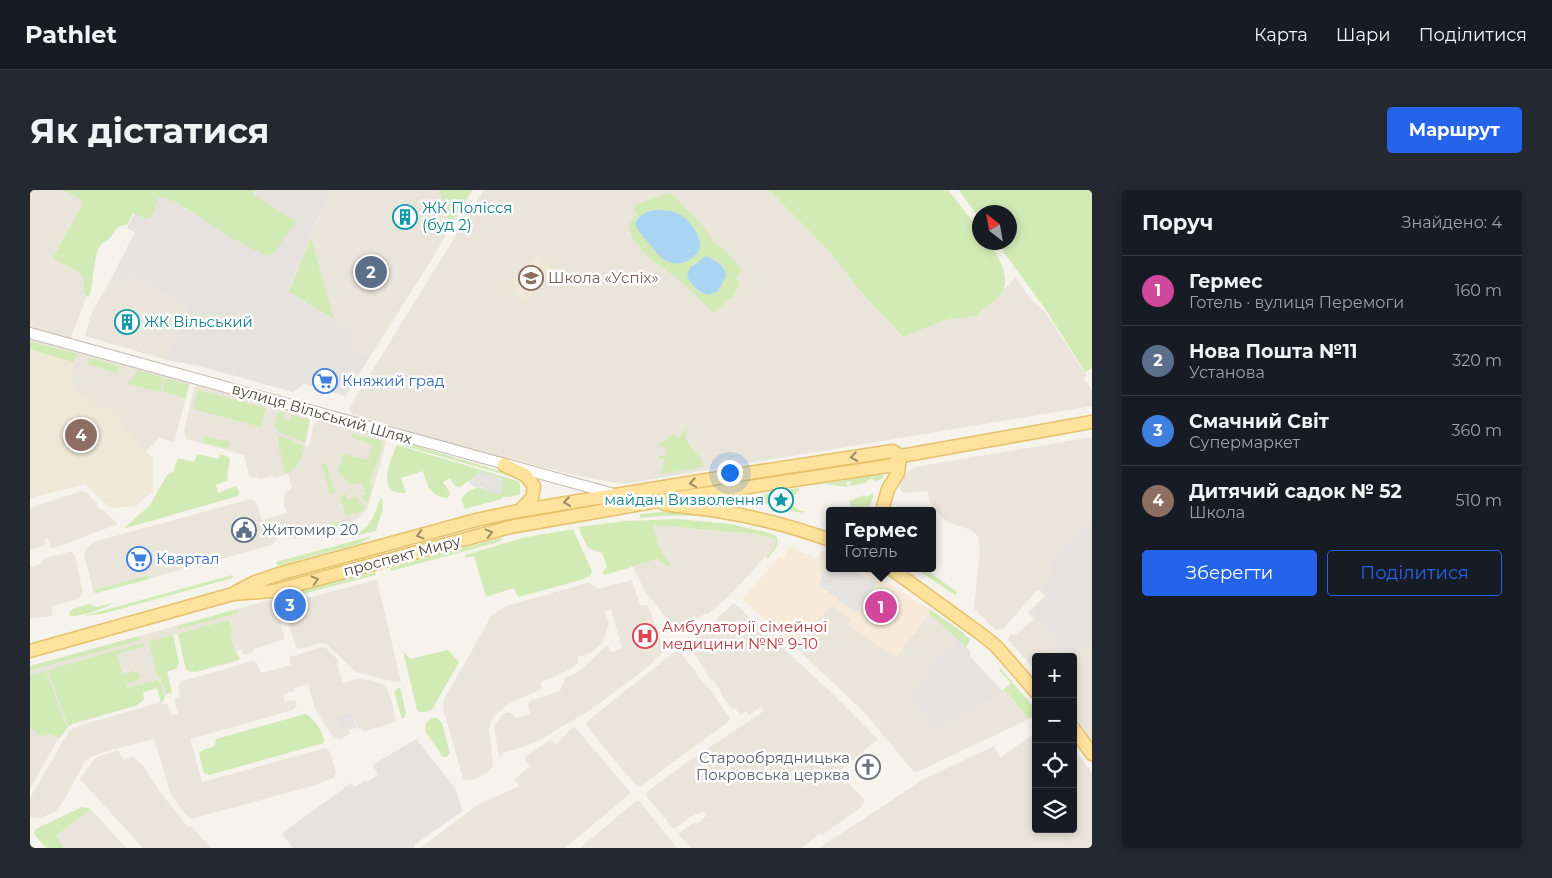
<!DOCTYPE html>
<html lang="uk">
<meta charset="utf-8">
<style>
:root{--surface:#171b24;--page:#242831;--text:#f1f3f6;--muted:#9ea1a6;--line:#363941;--accent:#2563eb}
body{margin:0;font-family:Montserrat,sans-serif;background:var(--page);color:var(--text)}
.controls{position:absolute;right:15px;bottom:15px;display:grid;overflow:hidden;border-radius:5px;box-shadow:0 2px 8px #0003}
.controls button{width:45px;height:45px;display:grid;place-items:center;padding:0;border:0;border-bottom:1px solid var(--line);background:var(--surface);color:var(--text);font:25px sans-serif}
.compass{position:absolute;left:942px;top:15px;width:45px;height:45px;border-radius:50%;background:var(--surface);box-shadow:0 2px 8px #0003;rotate:329deg}
.you{position:absolute;left:699px;top:282px;width:18px;height:18px;margin:-12px;border:4px solid #fff;border-radius:50%;background:#1a73e8;box-shadow:0 0 0 8px #1a73e833}
.badge{display:grid;place-items:center;width:32px;height:32px;border-radius:50%;background:var(--accent);color:#fff;font-size:16px;font-weight:700}
.pin{position:absolute;translate:-50% -50%;border:2px solid #fff;box-shadow:0 1px 5px #0006}
.popup{position:absolute;left:796px;top:317px;width:110px;height:65px;box-sizing:border-box;display:grid;place-content:center;border-radius:5px;background:var(--surface);filter:drop-shadow(0 1px 4px #0005);font-size:16px;white-space:nowrap;color:var(--muted)}
.popup b{font-size:19px;color:var(--text)}
.popup::after{content:'';position:absolute;left:50%;top:100%;margin-left:-10px;border:10px solid transparent;border-top-color:var(--surface)}
.list{margin:0;padding:0;list-style:none}
h2{display:flex;justify-content:space-between;align-items:center;height:65px;margin:0;padding:0 20px;font-size:21px}
h2 small{font-size:16px;font-weight:400;color:var(--muted)}
.list li{display:grid;grid-template-columns:32px 1fr auto;gap:15px;align-items:center;box-sizing:border-box;height:70px;padding:0 20px;border-top:1px solid var(--line)}
.list b{display:block;font-size:19px;white-space:nowrap}
.list p{margin:0;font-size:16px;white-space:nowrap;color:var(--muted)}
.list em{font-size:16px;font-style:normal;color:var(--muted)}
.actions{display:flex;gap:10px;padding:15px 20px}
.actions a{flex:1;padding:11px 0;border:1px solid var(--accent);border-radius:5px;text-align:center;font-size:18px;color:var(--accent)}
.actions .main{background:var(--accent);color:#fff}
.icon{flex:none;width:28px;height:28px;fill:none;stroke:currentColor;stroke-width:2;stroke-linecap:round;stroke-linejoin:round}
.map{position:relative;flex:none;width:1062px;height:658px;overflow:hidden;border-radius:5px}
header{display:flex;align-items:center;gap:30px;box-sizing:border-box;height:70px;padding:0 25px;background:var(--surface);border-bottom:1px solid var(--line)}
header strong{font-size:24px}
nav{display:flex;gap:28px;margin-inline-start:auto;font-size:18px}
.intro{display:flex;align-items:center;justify-content:space-between;box-sizing:border-box;height:120px;padding:0 30px}
h1{margin:0;font-size:35px}
.button{padding:12px 22px;border-radius:5px;background:var(--accent);color:#fff;font-size:18px;font-weight:700}
main{display:flex;gap:30px;padding:0 30px}
aside{flex:1;background:var(--surface);border-radius:5px;box-shadow:0 2px 8px #0003}
.map>svg:first-child{display:block}
.residential{fill:#eae5da}
.commercial{fill:#f7ead8}
.industrial{fill:#e6e2dd}
.education{fill:#efe8d6}
.green{fill:#d2eab5;fill-rule:evenodd}
.parking{fill:#e5e3e0}
.water{fill:#a9d4f2}
.lines{fill:none;stroke-linecap:round;stroke-linejoin:round}
.minor-casing{stroke:#c2bbae;stroke-width:12}
.major-casing{stroke:#e6c16a;stroke-width:15}
.minor{stroke:#fff;stroke-width:10}
.major{stroke:#ffe39c;stroke-width:12}
.oneway{stroke:#9c8c66}
.labels{text-anchor:middle;stroke-width:5;stroke-linejoin:round;paint-order:stroke}
.culture-label{font-size:15px;fill:#0d838f;stroke:#fff;text-anchor:start}
.education-label{font-size:15px;fill:#785e54;stroke:#fff;text-anchor:start}
.shop-label{font-size:15px;fill:#366cbe;stroke:#fff;text-anchor:start}
.street-label{font-size:15px;fill:#4b4439;stroke:#fff}
.service-label{font-size:15px;fill:#4e5e75;stroke:#fff;text-anchor:start}
.health-label{font-size:15px;fill:#be3a42;stroke:#fff;text-anchor:start}
.worship-label{font-size:15px;fill:#5b616d;stroke:#fff;text-anchor:end}
</style>
<header>
<strong>Pathlet</strong>
<nav><a>Карта</a><a>Шари</a><a>Поділитися</a></nav>
</header>
<div class="intro"><h1>Як дістатися</h1><a class="button">Маршрут</a></div>
<main>
<div class="map">
<svg width="1062" height="658" viewBox="0 0 1062 658">
<rect width="100%" height="100%" fill="#f6f3ec"/>
<g class="residential">
<polygon points="0,0 38,0 56,9 22,67 50,83 53,87 55,106 57,107 40,149 0,138"/>
<polygon points="300,0 443,0 397,77 339,168 319,155 325,144 257,103"/>
<polygon points="454,0 739,0 801,63 830,101 872,147 915,130 947,126 986,87 1000,109 1015,122 1056,185 1054,189 1062,200 1062,216 593,294 543,285 421,253 322,224 319,218"/>
<polygon points="103,84 158,117 137,170 55,146 61,124 81,89 93,97"/>
<polygon points="0,148 160,192 144,253 130,247 116,261 123,269 123,302 104,316 81,318 55,294 0,308"/>
<polygon points="168,195 276,224 280,230 275,256 279,256 284,233 287,229 291,228 357,247 350,275 337,319 332,325 321,333 265,349 257,345 252,336 245,338 247,349 242,355 66,403 64,403 54,365 57,357 67,351 221,309 226,312 232,330 257,323 254,315 254,306 257,301 262,298 258,284 243,288 243,286 229,289 228,287 222,288 219,284 214,265 156,249 154,241 164,198"/>
<polygon points="1062,247 1062,553 1043,528 1043,467 1006,467 1006,481 978,450 981,443 984,446 1004,429 999,424 999,421 1015,406 1008,399 973,439 968,440 965,439 944,419 950,357 948,346 941,340 917,332 912,328 900,312 897,301 873,303 869,296 875,285 885,277"/>
<polygon points="51,301 57,303 67,313 67,317 74,321 88,334 21,359 18,349 14,350 16,355 0,360 0,318"/>
<polygon points="622,335 726,344 746,350 745,356 701,404 678,424 674,424 653,440 652,439 647,442 615,401 603,377 628,369 637,377 640,375 629,357"/>
<polygon points="39,362 42,362 45,365 53,404 47,409 21,416 23,424 21,426 0,428 0,377 11,374 15,368"/>
<polygon points="347,390 371,492 365,492 326,482 296,454 290,453 270,459 266,458 253,414"/>
<polygon points="602,390 610,415 618,415 634,461 613,481 560,520 508,551 493,557 472,563 472,566 469,567 464,536 471,526 477,523 481,523 485,528 500,524 498,514 500,511 530,501 535,488 549,481 578,455 581,462 592,458 581,419 575,421 579,434 572,453 561,463 548,467 548,473 539,480 511,492 512,498 508,501 480,513 466,524 461,532 459,539 463,575 461,579 457,583 442,590 436,590 433,588 414,522 413,511 462,425 476,416 558,393 563,395 568,399"/>
<polygon points="243,409 255,449 224,459 222,463 216,465 213,464 211,459 206,462 210,469 204,472 166,482 158,481 156,479 148,444 143,445 148,476 145,479 137,482 142,503 135,505 131,514 137,514 142,525 148,524 144,509 150,507 148,496 152,491 223,471 227,473 231,483 261,475 259,467 292,457 296,458 309,471 307,475 313,493 330,488 353,494 356,496 362,512 366,532 335,541 327,537 321,522 310,542 318,540 321,544 309,549 304,547 300,543 285,519 278,494 264,498 264,501 253,504 255,511 265,510 267,516 263,520 160,549 172,592 296,558 300,562 306,582 304,588 286,595 161,629 154,623 141,604 124,549 73,562 59,568 55,571 33,612 25,622 10,628 0,627 0,608 39,541 48,536 131,512 127,498 113,502 114,509 108,515 40,535 27,551 0,599 0,476"/>
<polygon points="704,413 803,504 848,549 808,582 835,610 830,618 792,645 790,643 772,658 661,658 648,644 663,633 668,633 677,625 675,621 662,626 644,639 616,606 617,602 656,573 734,521 731,517 719,525 716,521 710,525 705,518 703,520 691,505 692,503 684,491 681,490 660,457 668,446 670,446 673,441"/>
<polygon points="802,415 822,430 818,435 858,463 860,461 867,466 899,423 929,449 892,481 898,487 905,540 927,529 926,527 933,523 935,526 972,501 976,501 999,529 887,582 883,581 834,522 762,454"/>
<polygon points="646,461 648,463 650,462 660,475 666,481 665,483 685,505 684,506 700,528 697,533 609,597 605,594 577,561 556,535 556,532"/>
<polygon points="544,536 601,603 535,658 390,658 449,614 489,596 484,590 500,576 494,568 521,549 526,555"/>
<polygon points="1006,542 1006,639 1043,639 1043,557 1062,583 1062,658 789,658 894,589 964,556 970,568"/>
<polygon points="88,560 94,570 103,566 108,572 112,574 131,603 156,635 162,637 181,658 113,658 50,589 65,568"/>
<polygon points="606,611 609,611 647,658 550,658"/>
<polygon points="61,619 96,658 35,658 26,646"/>
</g>
<polygon class="commercial" points="759,356 784,368 788,368 791,361 800,365 800,378 834,378 901,420 867,466 860,461 858,463 818,435 821,430 803,416 762,454 712,409 749,367 754,368"/>
<g class="industrial">
<polygon points="117,0 122,0 228,60 224,6 227,0 300,0 257,103 326,144 319,155 339,168 316,206 274,194 263,202 173,177 137,170 158,117 103,84 93,97 81,89 105,42 97,38"/>
<polygon points="1062,330 1062,457 1055,456 1041,467 1001,422 1019,405 1013,399 1027,381 1019,373"/>
<polygon points="929,449 940,461 940,466 972,501 935,526 933,523 927,527 927,529 905,540 878,505 898,487 892,481"/>
<polygon points="386,549 425,598 433,621 384,655 385,658 263,658 253,645 254,642 321,593 325,597 335,590 337,592 348,584 343,576 346,573"/>
</g>
<g class="education">
<polygon points="507,65 524,79 495,112 478,98"/>
<polygon points="0,159 44,172 41,183 47,203 50,206 62,210 68,218 79,218 123,269 123,302 104,316 81,318 55,294 0,308"/>
</g>
<g class="green">
<path d="M33,0H226L223,5L266,31L244,63L237,66C227,61 216,56 206,50C189,41 145,7 128,7C127,13 124,29 116,28C112,28 107,24 103,23L97,35C87,34 85,42 79,49C76,52 73,52 70,56C63,67 64,93 59,107L55,105L53,87L50,83L22,68L53,14L50,9Z"/>
<polygon points="409,0 441,0 420,35"/>
<path d="M739,0H918L949,39V52L960,53C969,69 984,91 968,107C960,115 954,117 947,126L915,130L873,147L830,101L801,63Z"/>
<polygon points="929,0 1062,0 1062,178 1055,182 1016,120 967,53 979,52 979,22 949,22 949,28"/>
<path d="M637,3L644,6L662,25L674,37L684,53L694,59L711,79L706,90L710,93L704,105L684,123L646,87L625,73L615,64L602,47L598,35L607,25L603,16ZM627,20L645,22L649,74L636,71L631,68L607,39L618,21ZM676,66C679,68 683,69 687,71C701,81 695,96 683,104C664,104 663,95 660,78Z"/>
<polygon points="281,48 304,129 259,102"/>
<polygon points="0,151 47,164 44,172 0,159"/>
<polygon points="60,168 89,176 88,184 58,174"/>
<polygon points="108,180 134,188 130,202 98,194"/>
<polygon points="136,188 159,195 156,208 132,201"/>
<polygon points="168,200 236,218 231,237 163,219"/>
<polygon points="251,222 255,223 254,230 260,231 262,225 280,230 275,252 249,242 244,237 248,224"/>
<path d="M658,236C649,259 673,260 673,277L630,284L635,269L629,268V266H636V257H629V254L643,245L649,248Z"/>
<path d="M322,244L352,251C351,266 344,279 340,292L342,296L337,313L330,306L336,304L332,293L321,295L307,280L312,272L313,264L338,270L342,254L322,247Z"/>
<path d="M249,245L274,256C272,267 268,279 256,284L248,255Z"/>
<polygon points="175,246 200,252 198,259 173,252"/>
<polygon points="370,251 487,286 493,290 368,254"/>
<path d="M367,255L488,291L490,294V304L480,307H472V309L435,319L431,309L437,302L448,297L460,302L451,282L430,297L425,296L420,288L413,292L420,303L419,306L417,308C399,305 398,297 393,281L371,288L376,303C345,306 360,270 367,255Z"/>
<path d="M167,264L189,269L190,264L199,267C202,275 195,281 198,290L186,295L188,303L206,296L209,302L208,306L93,339L120,315L137,285L143,282L148,268L164,272Z"/>
<polygon points="291,272 297,276 305,303 300,304"/>
<polygon points="851,284 854,286 850,290 846,291 840,288 840,290 836,291 836,293 820,296 821,292 816,292 818,297 794,294"/>
<path d="M769,298V301L764,305L762,309L760,310V315C766,316 768,322 776,321L771,323L736,314L725,307V305Z"/>
<polygon points="843,303 843,308 838,321 828,319 826,321 820,315 820,311 834,305 836,307"/>
<polygon points="316,304 317,309 326,307 335,317 332,321 316,326 310,306"/>
<path d="M352,308L353,319L346,341L323,346C341,338 344,326 350,309Z"/>
<path d="M652,320L752,339L748,342C699,327 661,322 610,328V324Z"/>
<path d="M648,329L700,334L736,342L746,346C751,355 743,361 738,368L736,367L745,356L746,350L726,344L623,335L629,357L640,375L637,377L628,369L575,385L572,383L577,377L572,363L558,358L548,337L596,331Z"/>
<path d="M314,330L315,334C303,338 268,352 258,346Z"/>
<polygon points="543,339 562,381 560,386 551,390 488,407 484,398 456,407 444,366 436,368 435,365 492,348"/>
<polygon points="342,346 331,353 247,376 246,372"/>
<polygon points="473,347 469,352 361,381 360,378"/>
<polygon points="885,378 894,378 927,402 925,405 922,403"/>
<polygon points="345,382 346,385 272,404 271,401"/>
<polygon points="118,385 119,389 66,403 63,401"/>
<polygon points="202,385 203,388 72,424 53,426"/>
<path d="M87,412C72,419 55,426 39,426L40,422L43,419L59,414L66,417Z"/>
<polygon points="207,419 208,423 149,439 148,436"/>
<polygon points="901,420 931,441 940,450 936,457 899,423"/>
<polygon points="199,430 203,443 200,444 205,461 210,469 166,482 158,481 156,479 148,444"/>
<polygon points="143,445 149,473 147,478 137,482 142,503 137,503 126,481 119,453 120,451"/>
<polygon points="110,446 110,450 95,455 0,480 0,476"/>
<polygon points="113,453 115,456 87,464 93,484 104,481 105,483 109,483 110,489 96,494 98,498 128,490 135,505 134,510 131,513 127,498 113,502 114,509 108,515 45,533 38,536 18,480"/>
<path d="M418,460L429,472L403,518C398,522 392,524 387,520L373,461L380,469Z"/>
<polygon points="970,478 1002,515 1004,522 1003,527 999,529 976,501 972,501 981,493 969,480"/>
<polygon points="16,481 37,538 29,548 20,544 11,546 0,538 0,485"/>
<polygon points="370,497 376,523 375,527 372,529 364,502"/>
<path d="M275,524C283,526 295,544 294,553L179,585L174,583L169,563L173,560L185,556L186,549Z"/>
<polygon points="402,528 407,528 412,533 420,563 417,567 413,567 395,541 396,533"/>
<polygon points="52,617 61,619 26,646 34,657 33,658 16,658 4,644 6,639"/>
</g>
<g class="parking">
<polygon points="451,282 473,288 471,305 460,302 451,297 445,297 438,292"/>
<polygon points="799,370 800,378 817,378 847,392 826,423 789,395"/>
<polygon points="322,522 326,538 310,542 306,527"/>
</g>
<g class="water">
<path d="M627,20C633,20 641,20 647,23C659,29 671,44 670,58C661,74 646,78 631,68L607,39L605,34C609,24 617,21 627,20Z"/>
<path d="M676,66C685,71 695,74 696,86L688,101L679,105C669,103 661,95 657,85L660,78Z"/>
</g>
<g class="lines">
<defs>
<polyline id="minor" points="0,143 584,304"/>
<g id="major">
<polyline points="871,266 1062,232"/>
<polyline points="474,275 495,285 504,296 502,308 490,320"/>
<path d="M634,314C652,317 670,318 688,321C726,327 764,337 800,350"/>
<polyline points="852,321 858,299 868,283 870,267"/>
<polyline points="860,378 951,444 966,456 1006,502"/>
<polyline points="206,402 225,392 252,383 446,330 488,321 719,283 863,261 871,266"/>
<polyline points="0,461 203,404 244,401 480,337 640,309 864,275 871,266"/>
<polyline points="1043,538 1062,564"/>
</g>
</defs>
<use href="#minor" class="minor-casing"/>
<use href="#major" class="major-casing"/>
<use href="#minor" class="minor"/>
<use href="#major" class="major"/>
</g>
<defs><path id="oneway-chevron" d="M-2-3.5L2.5 0L-2 3.5" fill="none" stroke-width="1.6" stroke-linecap="round" stroke-linejoin="round" transform="scale(1.25)"/></defs>
<g class="oneway">
<use href="#oneway-chevron" transform="translate(824 267) rotate(171)"/>
<use href="#oneway-chevron" transform="translate(663 293) rotate(170)"/>
<use href="#oneway-chevron" transform="translate(537 312) rotate(171)"/>
<use href="#oneway-chevron" transform="translate(459 343) rotate(-15)"/>
<use href="#oneway-chevron" transform="translate(390 345) rotate(165)"/>
<use href="#oneway-chevron" transform="translate(285 390) rotate(-15)"/>
</g>
<defs>
<symbol id="building-ring" viewBox="-11 -11 22 22"><circle r="9.5" fill="#fff" stroke="#0f9aa8" stroke-width="1.5"/><path d="M-4-6H4V6H1V3H-1V6H-4ZM-2.5-4.3h1.7v1.8h-1.7ZM.8-4.3h1.7v1.8H.8ZM-2.5-1h1.7V.8h-1.7ZM.8-1h1.7V.8H.8Z" fill="#0f9aa8"/></symbol>
<symbol id="school-ring" viewBox="-11 -11 22 22"><circle r="9.5" fill="#fff" stroke="#8d6e63" stroke-width="1.5"/><path d="M0-5L7-2L0 1L-7-2ZM-4 1L0 2.5L4 1V4Q0 6-4 4Z" fill="#8d6e63"/></symbol>
<symbol id="supermarket-ring" viewBox="-11 -11 22 22"><circle r="9.5" fill="#fff" stroke="#3f7fe0" stroke-width="1.5"/><path d="M-6-5.5h2.5l.6 2H6L4.5 2H-2.5L-4.4-4H-6ZM-1.5 3.2a1.3 1.3 0 1 0 .1 0ZM3 3.2a1.3 1.3 0 1 0 .1 0Z" fill="#3f7fe0"/></symbol>
<symbol id="sight-ring" viewBox="-11 -11 22 22"><circle r="9.5" fill="#fff" stroke="#0f9aa8" stroke-width="1.5"/><path d="M0-6L1.8-2.2L6-1.7L2.9 1.2L3.7 5.4L0 3.3L-3.7 5.4L-2.9 1.2L-6-1.7L-1.8-2.2Z" fill="#0f9aa8"/></symbol>
<symbol id="civic-ring" viewBox="-11 -11 22 22"><circle r="9.5" fill="#fff" stroke="#5c6f8a" stroke-width="1.5"/><path d="M-.6-6.5H3V-4.5H.6V-3L4-1V1h2V6H-6V1h2V-1L-.6-3ZM-1.2 2.5V6h2.4V2.5Z" fill="#5c6f8a"/></symbol>
<symbol id="hospital-ring" viewBox="-11 -11 22 22"><circle r="9.5" fill="#fff" stroke="#e0444e" stroke-width="1.5"/><path d="M-5-5h3v3.5h4V-5h3V5h-3V1.5h-4V5h-3Z" fill="#e0444e"/></symbol>
<symbol id="church-ring" viewBox="-11 -11 22 22"><circle r="9.5" fill="#fff" stroke="#6b7280" stroke-width="1.5"/><path d="M-1.2-6h2.4v3.5h3.3v2.4h-3.3V6h-2.4V-.1h-3.3v-2.4h3.3Z" fill="#6b7280"/></symbol>
</defs>
<g fill-rule="evenodd">
<use href="#building-ring" x="361" y="13" width="28" height="28"/>
<use href="#school-ring" x="487" y="74" width="28" height="28"/>
<use href="#building-ring" x="83" y="118" width="28" height="28"/>
<use href="#supermarket-ring" x="281" y="177" width="28" height="28"/>
<use href="#sight-ring" x="737" y="296" width="28" height="28"/>
<use href="#civic-ring" x="200" y="326" width="28" height="28"/>
<use href="#supermarket-ring" x="95" y="355" width="28" height="28"/>
<use href="#hospital-ring" x="601" y="432" width="28" height="28"/>
<use href="#church-ring" x="824" y="563" width="28" height="28"/>
</g>
<g class="labels">
<g class="culture-label">
<text x="392" y="23">ЖК Полісся<tspan x="392" dy="17">(буд 2)</tspan></text>
<text x="114" y="137">ЖК Вільський</text>
<text x="734" y="315" text-anchor="end">майдан Визволення</text>
</g>
<g class="education-label">
<text x="518" y="93">Школа «Успіх»</text>
</g>
<g class="shop-label">
<text x="312" y="196">Княжий град</text>
<text x="126" y="374">Квартал</text>
</g>
<g class="street-label">
<text transform="translate(292 224) rotate(16)" y="5">вулиця Вільський Шлях</text>
<text transform="translate(372 366) rotate(-15)" y="5">проспект Миру</text>
</g>
<g class="service-label">
<text x="232" y="345">Житомир 20</text>
</g>
<g class="health-label">
<text x="632" y="442">Амбулаторії сімейної<tspan x="632" dy="17">медицини №№ 9-10</tspan></text>
</g>
<g class="worship-label">
<text x="820" y="573">Старообрядницька<tspan x="820" dy="17">Покровська церква</tspan></text>
</g>
</g>
</svg>
<div class="controls">
<button>+</button>
<button>−</button>
<button><svg class="icon" aria-label="locate" viewBox="0 0 24 24"><circle cx="12" cy="12" r="6"/><path d="M12 2v4M12 18v4M2 12h4M18 12h4"/></svg></button>
<button><svg class="icon" aria-label="layers" viewBox="0 0 24 24"><path d="M12 4l9 5-9 5-9-5zM3 14l9 5 9-5"/></svg></button>
</div>
<svg class="compass" viewBox="-18 -18 36 36"><path d="M0-13l5 13h-10z" fill="#e53935"/><path d="M0 13l5-13h-10z" fill="#9ea1a6"/></svg>
<div class="you"></div>
<div class="pin badge" style="left:851px;top:417px;background:#d1479c">1</div>
<div class="popup"><b>Гермес</b>Готель</div>
<div class="pin badge" style="left:341px;top:82px;background:#5c6f8a">2</div>
<div class="pin badge" style="left:260px;top:415px;background:#3f7fe0">3</div>
<div class="pin badge" style="left:51px;top:245px;background:#8d6e63">4</div>
</div>
<aside>
<h2>Поруч<small>Знайдено: 4</small></h2>
<ul class="list">
<li><span class="badge" style="background:#d1479c">1</span><div><b>Гермес</b><p>Готель · вулиця Перемоги</p></div><em>160 m</em></li>
<li><span class="badge" style="background:#5c6f8a">2</span><div><b>Нова Пошта №11</b><p>Установа</p></div><em>320 m</em></li>
<li><span class="badge" style="background:#3f7fe0">3</span><div><b>Смачний Світ</b><p>Супермаркет</p></div><em>360 m</em></li>
<li><span class="badge" style="background:#8d6e63">4</span><div><b>Дитячий садок № 52</b><p>Школа</p></div><em>510 m</em></li>
</ul>
<div class="actions"><a class="main">Зберегти</a><a>Поділитися</a></div>
</aside>
</main>
